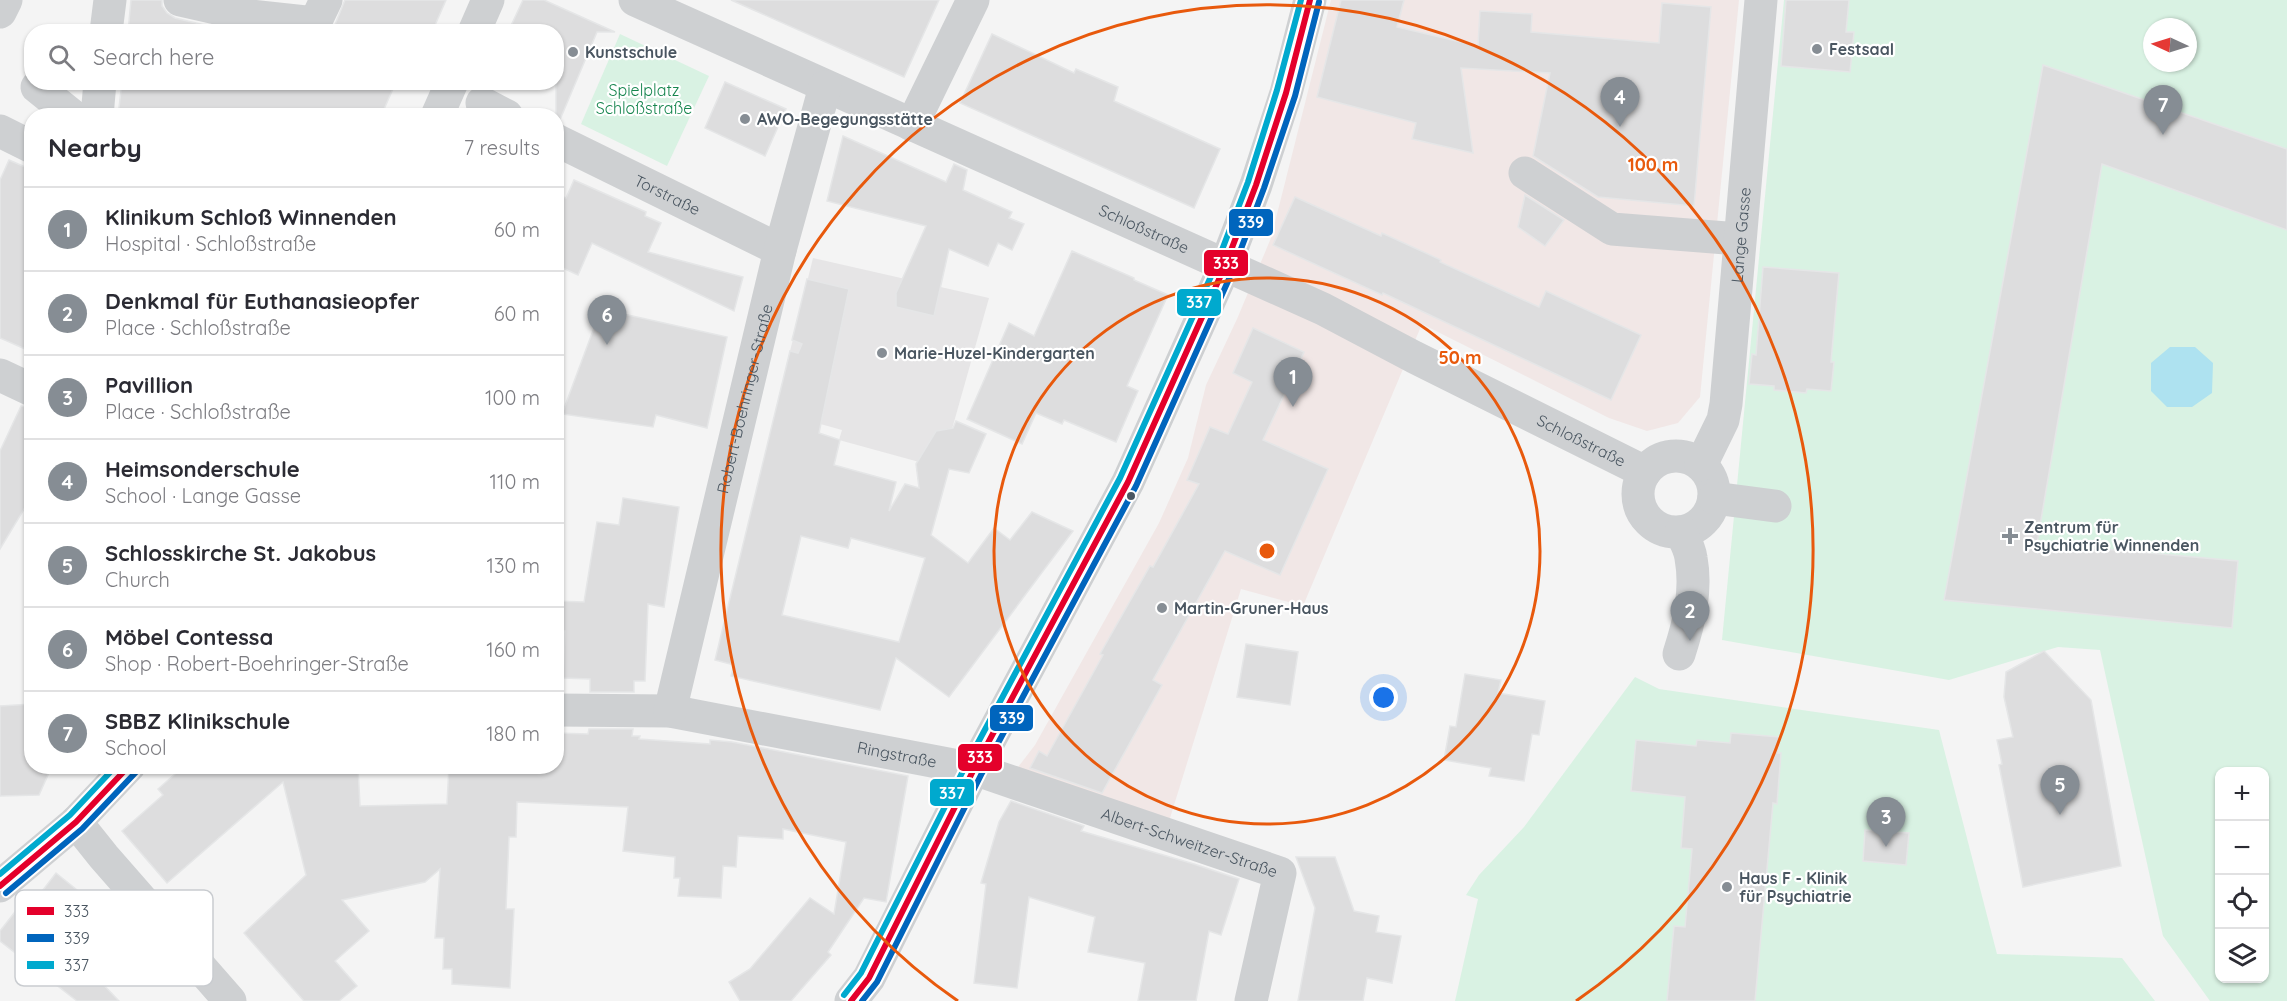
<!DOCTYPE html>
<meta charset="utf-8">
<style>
:root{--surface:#fff;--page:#f2f2f3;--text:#2b2b33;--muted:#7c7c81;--line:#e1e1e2;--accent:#868d94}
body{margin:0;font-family:Quicksand,sans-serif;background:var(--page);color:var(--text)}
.controls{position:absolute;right:18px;bottom:18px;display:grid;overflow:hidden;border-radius:12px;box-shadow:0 2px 4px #0004}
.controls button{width:54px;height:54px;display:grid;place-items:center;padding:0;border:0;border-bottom:2px solid var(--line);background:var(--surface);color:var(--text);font:30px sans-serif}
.compass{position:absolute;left:2143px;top:18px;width:54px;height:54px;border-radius:50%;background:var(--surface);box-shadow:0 2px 4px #0004;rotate:274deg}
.you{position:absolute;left:1384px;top:698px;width:21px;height:21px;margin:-15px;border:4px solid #fff;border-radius:50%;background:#1a73e8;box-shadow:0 0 0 9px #1a73e833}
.badge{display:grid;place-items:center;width:39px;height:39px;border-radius:50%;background:var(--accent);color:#fff;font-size:20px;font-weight:700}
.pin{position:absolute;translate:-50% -50px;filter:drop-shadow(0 2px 3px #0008)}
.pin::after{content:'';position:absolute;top:32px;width:21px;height:18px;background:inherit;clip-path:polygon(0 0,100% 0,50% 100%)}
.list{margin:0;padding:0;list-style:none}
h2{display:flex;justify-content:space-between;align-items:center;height:78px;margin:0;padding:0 24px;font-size:26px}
h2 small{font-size:20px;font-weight:400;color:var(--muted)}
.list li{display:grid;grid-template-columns:39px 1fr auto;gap:18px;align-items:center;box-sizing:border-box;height:84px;padding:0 24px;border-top:2px solid var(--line)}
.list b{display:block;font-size:22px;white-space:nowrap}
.list p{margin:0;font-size:20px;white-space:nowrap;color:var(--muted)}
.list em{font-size:20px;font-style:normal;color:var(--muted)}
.icon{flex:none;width:33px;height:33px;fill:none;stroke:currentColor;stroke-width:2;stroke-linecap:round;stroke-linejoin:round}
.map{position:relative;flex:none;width:2287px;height:1001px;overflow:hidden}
.search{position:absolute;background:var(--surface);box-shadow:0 2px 4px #0004;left:24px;top:24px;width:540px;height:66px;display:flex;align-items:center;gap:15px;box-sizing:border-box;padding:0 21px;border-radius:24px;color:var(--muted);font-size:22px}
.panel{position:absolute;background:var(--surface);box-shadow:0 2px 4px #0004;left:24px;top:108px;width:540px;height:666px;border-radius:24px}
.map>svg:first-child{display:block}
.education{fill:#e6e5e6}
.medical{fill:#f1e7e6}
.green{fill:#d9f2e3;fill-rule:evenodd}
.water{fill:#aee2f0}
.building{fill:#ddddde;stroke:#e5e6e7;stroke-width:1.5;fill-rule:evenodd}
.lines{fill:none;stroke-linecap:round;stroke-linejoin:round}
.minor{stroke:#ced0d2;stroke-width:33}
.bus-1-casing{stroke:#fff;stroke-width:10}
.bus-2-casing{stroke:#fff;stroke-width:10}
.bus-3-casing{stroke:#fff;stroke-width:10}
.bus-1{stroke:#e4002b;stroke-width:6}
.bus-2{stroke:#0065bd;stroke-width:6}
.bus-3{stroke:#00a9ce;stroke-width:6}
.ring{fill:none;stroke:#e8590c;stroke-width:3}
.poi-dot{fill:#868d94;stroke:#fff;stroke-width:2}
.bus-dot{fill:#4a5661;stroke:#fff;stroke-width:2}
.labels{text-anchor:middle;stroke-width:4.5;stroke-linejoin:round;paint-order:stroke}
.poi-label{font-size:16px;font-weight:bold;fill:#4a5661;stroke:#fff;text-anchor:start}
.park-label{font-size:16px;fill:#17864f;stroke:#fff}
.street-label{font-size:16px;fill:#4a5661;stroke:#fff}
.key{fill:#fff;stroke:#c9ccd0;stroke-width:1.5}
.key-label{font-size:16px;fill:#4a5661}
.centre{fill:#e8590c;stroke:#fff;stroke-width:3}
.ring-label{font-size:18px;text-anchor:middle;font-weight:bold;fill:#e8590c;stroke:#fff;stroke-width:4.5;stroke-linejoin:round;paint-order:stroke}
.line-badge{stroke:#fff;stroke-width:2}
.badge-label{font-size:16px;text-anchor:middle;font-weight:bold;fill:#fff}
</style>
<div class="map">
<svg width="2287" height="1001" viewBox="0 0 2287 1001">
<rect width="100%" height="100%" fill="#f4f4f4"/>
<polygon class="education" points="813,258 989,298 941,468 839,440 842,430 806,420 807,416 776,408"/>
<polygon class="medical" points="1331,0 1739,0 1700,397 1678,423 1647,431 1609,418 1422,324 1303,606 1241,589 1166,831 1012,775 1035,745 1159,523 1188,458 1206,385 1237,319 1271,238"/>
<g class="green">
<path d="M1784,0H2287V1001H2210L2163,936L2100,650L2058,647L1949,680L1722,640ZM2152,27H2188V63H2152ZM2220,772H2264V978H2220Z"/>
<polygon points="620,34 709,76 667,166 581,124"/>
<polygon points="1635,677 1659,689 1939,730 1997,954 2122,958 2155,1001 1455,1001 1478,899 1466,895 1479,875 1524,827"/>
</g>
<polygon class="water" points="2170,347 2195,347 2213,363 2212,393 2192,407 2167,407 2151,391 2151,363"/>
<g class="building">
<polygon points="131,0 162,0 162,6 167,13 175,18 234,32 128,32"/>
<polygon points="345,0 446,0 432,32 332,32"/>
<polygon points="523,0 544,0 615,32 597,32 559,122 556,122 556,32 508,32"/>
<polygon points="731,0 939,0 904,77"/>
<polygon points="1341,0 1404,0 1397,27 1478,46 1480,11 1532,14 1531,32 1659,43 1662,3 1711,7 1694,206 1598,197 1533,156 1550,73 1461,68 1473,153 1412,139 1416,123 1317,97"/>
<polygon points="1786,0 1849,0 1846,32 1854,32 1850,72 1781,66"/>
<polygon points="992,34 1074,73 1076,69 1118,87 1114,101 1220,149 1194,208 960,103"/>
<polygon points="2043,65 2287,149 2287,230 2102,164 2037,543 2238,561 2232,628 1944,600"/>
<polygon points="122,82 396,82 381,116 118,116"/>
<polygon points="725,82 786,109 765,156 705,128"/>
<polygon points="843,136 946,182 954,164 967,170 963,190 1012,212 1009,218 1024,224 1012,250 998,243 988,266 949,249 934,316 896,307 896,293 926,226 827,201"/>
<polygon points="9,160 32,170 32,352 0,338 0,180"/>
<polygon points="574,180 646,212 645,216 661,223 648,252 743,277 734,311 592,243 578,275 556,265 556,194 566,198"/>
<polygon points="1525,195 1564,220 1545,246 1518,227"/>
<polygon points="1295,197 1381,236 1382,233 1441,260 1440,262 1539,307 1546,291 1641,335 1611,400 1383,293 1382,295 1273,245"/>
<polygon points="1072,251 1134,278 1134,280 1168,295 1127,386 1138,391 1116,442 1064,420 1062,424 1036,413 1022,444 967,419 1009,323 1034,336"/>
<polygon points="1763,267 1839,273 1831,362 1834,362 1831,391 1807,389 1806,393 1774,390 1774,386 1749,384 1752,354 1756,355"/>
<path d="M807,279L849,289L819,433L840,440L834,465L896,482L889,511L905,484L919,488L916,464L936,431L953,428L956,421L986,434L969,473L949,469L931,535L968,563L994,528L1010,540L1032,512L1073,531L949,697L896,658L880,710L731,676L734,665L715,660L790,351L798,353L802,344L792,340ZM801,536L848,548L851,538L925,558L899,642L782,615Z"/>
<polygon points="601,309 727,337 707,428 656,415 653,427 562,414"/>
<polygon points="1253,328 1304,352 1263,440 1328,469 1280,575 1225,551 1153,680 1162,685 1102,793 1030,768 1039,751 1047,756 1103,655 1100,654 1150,566 1153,567 1199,484 1187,480 1210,427 1228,434 1252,382 1233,373"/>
<polygon points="21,406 32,408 32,496 0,549 0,451"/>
<polygon points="623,498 679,507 664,607 648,604 645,681 634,681 634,692 590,692 590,679 563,678 565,631 556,631 556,601 584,602 597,522 619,525"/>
<polygon points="1246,644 1298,652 1290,705 1237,697"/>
<polygon points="2044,651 2091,700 2121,866 2023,887 1999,765 2002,764 1997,740 2013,737 2004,697 2006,672"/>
<polygon points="1465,674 1501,680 1498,693 1545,701 1539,735 1532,734 1524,781 1489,776 1491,768 1444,760 1450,726 1456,727"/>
<polygon points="32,704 32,766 52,766 39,795 0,796 0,706"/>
<polygon points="589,729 633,729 632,736 640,736 639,739 710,744 710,740 732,742 908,776 886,902 864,898 828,952 831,955 791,1001 740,1001 729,982 750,969 810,898 834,914 846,842 783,829 783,839 738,836 736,867 723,866 721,898 678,896 680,878 674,878 675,857 623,851 628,807 517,802 516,837 509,837 506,909 514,909 510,988 452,984 452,969 443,969 444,938 435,938 440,869 425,882 342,900 369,931 335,961 357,986 339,1001 304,1001 244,933 306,875 283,782 167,883 122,831 163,795 158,789 184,766 358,766 360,806 447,804 449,766 556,766 556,733 588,734"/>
<polygon points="1731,733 1780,737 1778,753 1781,753 1777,804 1773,803 1755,1001 1667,1001 1674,926 1685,927 1692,849 1681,848 1685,797 1631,791 1636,740 1696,746 1697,740 1730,743"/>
<polygon points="1011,801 1084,826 1081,831 1194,864 1239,879 1221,935 1209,931 1196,1001 1138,1001 1145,963 1088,952 1095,917 1029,897 1017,988 974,983 986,884 981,883 999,822"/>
<polygon points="1865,830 1909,833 1906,865 1863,861"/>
<polygon points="1296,857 1335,857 1354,911 1379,916 1376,932 1401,936 1392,983 1367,978 1363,1001 1298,1001 1315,908"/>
<polygon points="56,873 112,918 79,959 119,1001 77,1001 0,941 0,931 29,894 36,899"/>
</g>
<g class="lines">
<g class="minor">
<polyline points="180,0 251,16 315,23 326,0"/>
<path id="s1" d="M635,0L1323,309L1414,357L1645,472"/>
<polyline points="0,12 6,0"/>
<polyline points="106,32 110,0"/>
<polyline points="474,32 488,0"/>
<polyline points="37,87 73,116"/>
<polyline points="482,103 507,116"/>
<polyline points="97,116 100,82"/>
<polyline points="437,116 452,82"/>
<polyline points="912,125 973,0"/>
<polyline points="0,131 32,147"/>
<path id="s2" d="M556,140L780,250"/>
<polyline points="1525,173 1612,229 1739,239"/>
<polyline points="0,375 32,390"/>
<circle cx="1676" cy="494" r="38"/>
<path id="s3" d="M1701,465L1723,420L1726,404L1761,0"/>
<polyline points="1714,498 1775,506"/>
<path d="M1679,654C1689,623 1697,591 1691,558C1690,549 1685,540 1681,532"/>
<path id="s4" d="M556,710L670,711L974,769L1280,873L1251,1001"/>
<path id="s5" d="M670,711L780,250L825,87"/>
<polyline points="76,822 104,857 230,1001"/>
<polyline points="0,886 76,822 129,766"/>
<polyline points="851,1001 869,978 974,769 1128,482 1225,266 1256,185 1286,93 1310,0"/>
</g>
<defs>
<g id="bus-1">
<polyline points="0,886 76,822 129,766"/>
<polyline points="851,1001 869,978 974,769 1128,482 1225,266 1256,185 1286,93 1310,0"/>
</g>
<g id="bus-2">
<polyline points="6,893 82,829 136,772"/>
<polyline points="862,1001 877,982 982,773 1136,486 1233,270 1264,188 1295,96 1319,2"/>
</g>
<g id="bus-3">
<polyline points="0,874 70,815 116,766"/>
<polyline points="844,995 861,973 966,765 1120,478 1217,263 1248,182 1277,90 1301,0"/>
</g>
</defs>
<use href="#bus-1" class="bus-1-casing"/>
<use href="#bus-2" class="bus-2-casing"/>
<use href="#bus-3" class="bus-3-casing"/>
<use href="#bus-1" class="bus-1"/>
<use href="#bus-2" class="bus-2"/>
<use href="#bus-3" class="bus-3"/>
</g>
<g class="ring">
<circle cx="1267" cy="551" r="273"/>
<path d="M958 1001A546 546 0 1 1 1576 1001"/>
</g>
<g class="poi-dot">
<circle cx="1817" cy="49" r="6"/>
<circle cx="573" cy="52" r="6"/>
<circle cx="745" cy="119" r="6"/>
<circle cx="882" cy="353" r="6"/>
<path d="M2007 527h6v6h6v6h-6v6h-6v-6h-6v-6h6z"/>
<circle cx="1162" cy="608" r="6"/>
<circle cx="1727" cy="887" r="6"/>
</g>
<circle class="bus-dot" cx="1131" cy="496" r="5"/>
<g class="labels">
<g class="poi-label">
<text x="1829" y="55">Festsaal</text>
<text x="585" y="58">Kunstschule</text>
<text x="757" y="125">AWO-Begegungsstätte</text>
<text x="894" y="359">Marie-Huzel-Kindergarten</text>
<text x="2024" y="533">Zentrum für<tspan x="2024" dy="18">Psychiatrie Winnenden</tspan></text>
<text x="1174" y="614">Martin-Gruner-Haus</text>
<text x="1739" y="884">Haus F - Klinik<tspan x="1739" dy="18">für Psychiatrie</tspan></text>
</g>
<g class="park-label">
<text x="644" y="96">Spielplatz<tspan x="644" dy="18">Schloßstraße</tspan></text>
</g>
<g class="street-label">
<text dy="6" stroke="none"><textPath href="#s2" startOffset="124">Torstraße</textPath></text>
<text dy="6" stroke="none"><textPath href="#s1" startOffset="558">Schloßstraße</textPath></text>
<text dy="6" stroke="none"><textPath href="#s3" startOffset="236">Lange Gasse</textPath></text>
<text dy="6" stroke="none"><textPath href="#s5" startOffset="321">Robert-Boehringer-Straße</textPath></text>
<text dy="6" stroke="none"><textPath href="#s1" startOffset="1044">Schloßstraße</textPath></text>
<text dy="6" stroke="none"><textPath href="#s4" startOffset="345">Ringstraße</textPath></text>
<text dy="6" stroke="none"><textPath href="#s4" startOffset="651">Albert-Schweitzer-Straße</textPath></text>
</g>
</g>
<rect x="15" y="890" width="198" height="96" rx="9" class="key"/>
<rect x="27" y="907" width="27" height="8" fill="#e4002b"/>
<rect x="27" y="934" width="27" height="8" fill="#0065bd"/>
<rect x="27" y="961" width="27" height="8" fill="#00a9ce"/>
<g class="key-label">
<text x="64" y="917">333</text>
<text x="64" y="944">339</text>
<text x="64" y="971">337</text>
</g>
<circle cx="1267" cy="551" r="9" class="centre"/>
<g class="ring-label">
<text x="1653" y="171">100 m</text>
<text x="1460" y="364">50 m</text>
</g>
<g class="line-badge">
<rect x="1228" y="208" width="46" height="29" rx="6" fill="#0065bd"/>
<rect x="1203" y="249" width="46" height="28" rx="6" fill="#e4002b"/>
<rect x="1176" y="288" width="46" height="29" rx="6" fill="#00a9ce"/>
<rect x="989" y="704" width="45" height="28" rx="6" fill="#0065bd"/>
<rect x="957" y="743" width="46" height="29" rx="6" fill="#e4002b"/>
<rect x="929" y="778" width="46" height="29" rx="6" fill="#00a9ce"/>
</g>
<g class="badge-label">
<text x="1251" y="228">339</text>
<text x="1226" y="269">333</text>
<text x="1199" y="308">337</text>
<text x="1012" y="724">339</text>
<text x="980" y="763">333</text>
<text x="952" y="799">337</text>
</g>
</svg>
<div class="controls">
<button>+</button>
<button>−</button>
<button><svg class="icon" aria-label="locate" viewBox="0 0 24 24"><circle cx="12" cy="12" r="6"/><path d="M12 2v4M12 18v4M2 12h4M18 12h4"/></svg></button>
<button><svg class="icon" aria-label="layers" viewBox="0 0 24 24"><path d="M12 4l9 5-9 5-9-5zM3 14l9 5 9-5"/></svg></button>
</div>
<svg class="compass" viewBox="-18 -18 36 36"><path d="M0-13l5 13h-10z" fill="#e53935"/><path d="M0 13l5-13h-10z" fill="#7c7c81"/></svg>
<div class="you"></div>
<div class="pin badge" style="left:1293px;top:407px">1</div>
<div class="pin badge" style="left:1690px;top:641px">2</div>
<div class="pin badge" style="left:1886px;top:847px">3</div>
<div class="pin badge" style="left:1620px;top:127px">4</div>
<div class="pin badge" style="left:2060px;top:815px">5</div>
<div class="pin badge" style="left:607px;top:345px">6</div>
<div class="pin badge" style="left:2163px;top:135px">7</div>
<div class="search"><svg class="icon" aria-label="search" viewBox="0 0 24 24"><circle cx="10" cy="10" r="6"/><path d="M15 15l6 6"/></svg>Search here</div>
<section class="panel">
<h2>Nearby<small>7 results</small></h2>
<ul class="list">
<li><span class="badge">1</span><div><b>Klinikum Schloß Winnenden</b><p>Hospital · Schloßstraße</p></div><em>60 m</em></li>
<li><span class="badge">2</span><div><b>Denkmal für Euthanasieopfer</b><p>Place · Schloßstraße</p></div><em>60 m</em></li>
<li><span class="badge">3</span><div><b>Pavillion</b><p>Place · Schloßstraße</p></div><em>100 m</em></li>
<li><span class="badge">4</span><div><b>Heimsonderschule</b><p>School · Lange Gasse</p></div><em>110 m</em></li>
<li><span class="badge">5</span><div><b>Schlosskirche St. Jakobus</b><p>Church</p></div><em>130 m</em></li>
<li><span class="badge">6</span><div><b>Möbel Contessa</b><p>Shop · Robert-Boehringer-Straße</p></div><em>160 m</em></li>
<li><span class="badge">7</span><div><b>SBBZ Klinikschule</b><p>School</p></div><em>180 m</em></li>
</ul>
</section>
</div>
